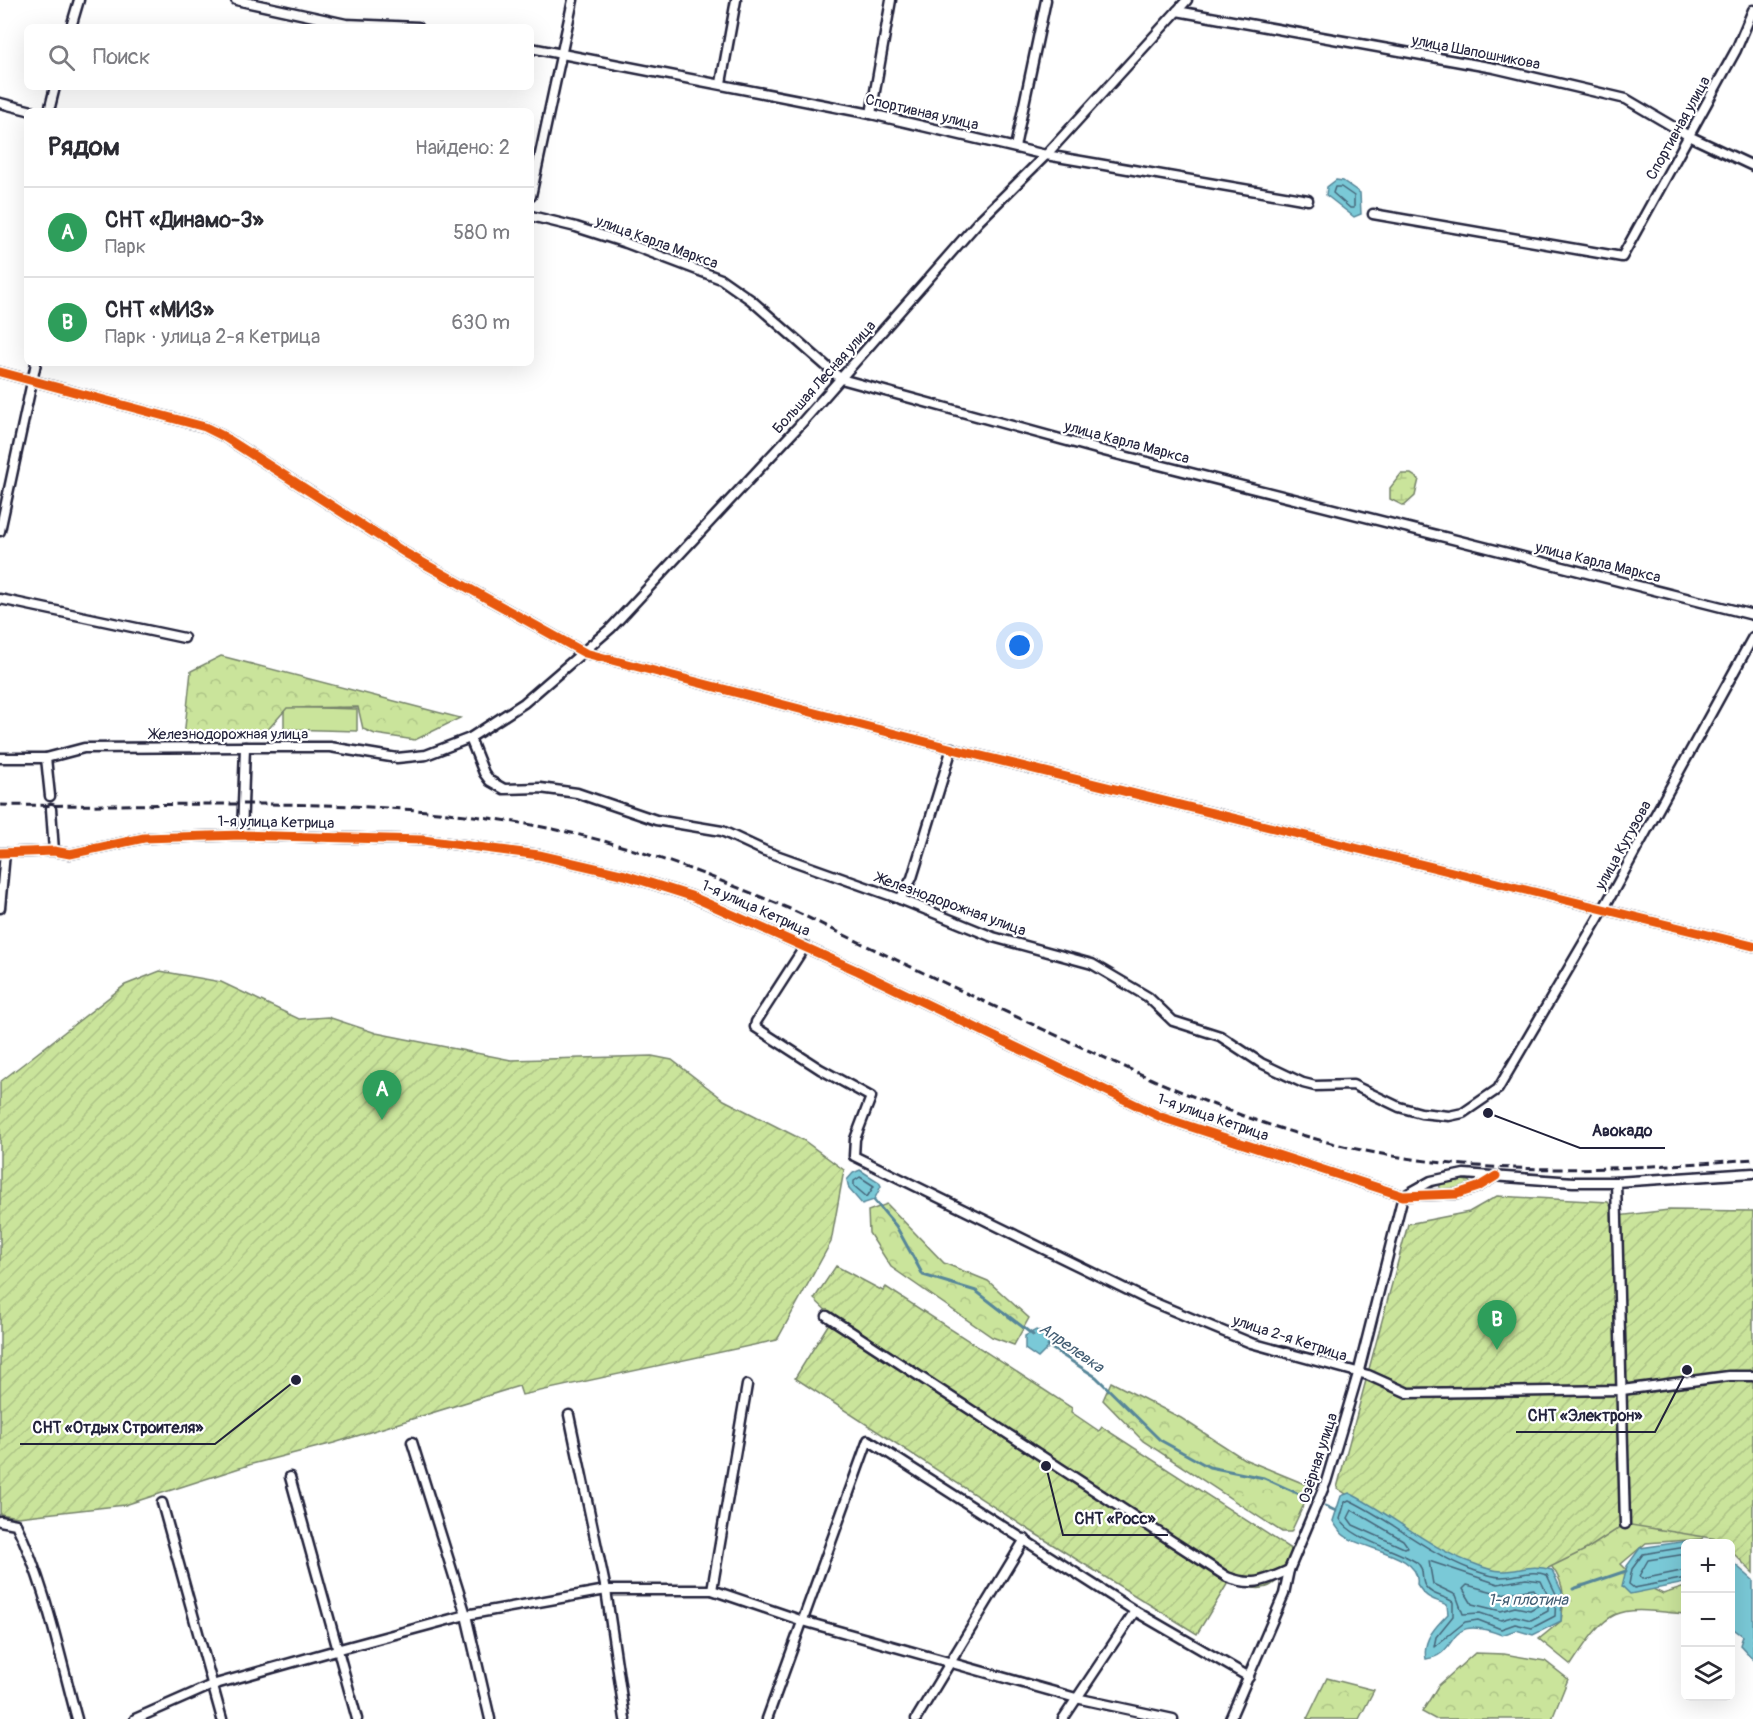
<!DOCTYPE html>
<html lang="ru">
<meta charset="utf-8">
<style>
:root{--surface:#fff;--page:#f2f2f3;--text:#2b2b33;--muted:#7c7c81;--line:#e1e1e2;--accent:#d1495b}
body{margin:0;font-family:Pangolin,sans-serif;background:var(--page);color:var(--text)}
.controls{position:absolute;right:18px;bottom:18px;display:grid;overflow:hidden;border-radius:9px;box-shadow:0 6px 24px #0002}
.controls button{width:54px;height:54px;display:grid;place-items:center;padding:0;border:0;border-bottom:2px solid var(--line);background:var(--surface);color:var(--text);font:30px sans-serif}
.you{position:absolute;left:1020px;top:646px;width:21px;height:21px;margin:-15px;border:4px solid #fff;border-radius:50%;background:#1a73e8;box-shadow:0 0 0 9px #1a73e833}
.badge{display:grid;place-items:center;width:39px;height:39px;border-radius:50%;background:var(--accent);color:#fff;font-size:20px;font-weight:700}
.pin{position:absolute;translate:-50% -50px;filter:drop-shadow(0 2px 3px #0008)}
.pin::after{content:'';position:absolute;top:32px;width:21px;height:18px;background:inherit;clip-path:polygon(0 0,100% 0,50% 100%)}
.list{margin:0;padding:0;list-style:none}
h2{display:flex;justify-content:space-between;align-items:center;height:78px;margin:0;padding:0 24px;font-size:26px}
h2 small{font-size:20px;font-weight:400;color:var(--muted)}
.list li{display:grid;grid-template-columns:39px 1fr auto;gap:18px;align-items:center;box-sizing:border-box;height:90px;padding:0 24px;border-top:2px solid var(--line)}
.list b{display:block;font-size:22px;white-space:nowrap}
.list p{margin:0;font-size:20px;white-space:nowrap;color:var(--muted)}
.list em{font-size:20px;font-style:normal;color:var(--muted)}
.icon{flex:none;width:33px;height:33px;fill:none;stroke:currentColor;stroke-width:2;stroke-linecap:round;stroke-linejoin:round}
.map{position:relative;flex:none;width:1753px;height:1719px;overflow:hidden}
.search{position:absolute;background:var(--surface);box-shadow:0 6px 24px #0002;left:24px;top:24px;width:510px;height:66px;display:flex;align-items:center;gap:15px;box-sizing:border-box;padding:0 21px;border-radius:9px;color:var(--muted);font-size:22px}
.panel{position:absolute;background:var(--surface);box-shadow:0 6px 24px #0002;left:24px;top:108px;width:510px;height:258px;border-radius:9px}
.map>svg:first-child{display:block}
.green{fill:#cae49b;stroke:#76836b;stroke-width:1.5}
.forest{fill:url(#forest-crowns);stroke:#76836b;stroke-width:1.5}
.wetland{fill:url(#wetland-marsh);stroke:#76836b;stroke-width:1.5}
.garden{fill:url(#garden-furrows);stroke:#76836b;stroke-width:1.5}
.water{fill:#7ac9d7;stroke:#578699;stroke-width:1.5}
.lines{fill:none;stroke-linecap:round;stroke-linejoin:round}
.shore{stroke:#456579;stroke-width:1.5}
.stream{stroke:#578699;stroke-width:3}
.minor-casing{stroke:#22223b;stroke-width:13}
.minor{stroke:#fff;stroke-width:8}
.rail{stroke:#22223b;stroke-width:3;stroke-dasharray:9 4.5;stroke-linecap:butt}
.cycleway-casing{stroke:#fff;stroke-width:13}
.cycleway{stroke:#e8590c;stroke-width:9}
.labels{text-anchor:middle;stroke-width:4.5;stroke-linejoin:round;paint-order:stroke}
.street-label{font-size:15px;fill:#22223b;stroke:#fff}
.water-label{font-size:16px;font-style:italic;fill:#415c72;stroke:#fff}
.leader{fill:none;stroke:#22223b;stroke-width:2}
.callout-dot{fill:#22223b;stroke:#fff;stroke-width:2}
.callout-label{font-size:16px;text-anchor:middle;font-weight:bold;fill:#22223b;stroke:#fff;stroke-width:4.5;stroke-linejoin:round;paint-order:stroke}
</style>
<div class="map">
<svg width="1753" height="1719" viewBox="0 0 1753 1719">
<defs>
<pattern id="forest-crowns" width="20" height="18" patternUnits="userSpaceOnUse" patternTransform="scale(1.5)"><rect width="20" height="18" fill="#cae49b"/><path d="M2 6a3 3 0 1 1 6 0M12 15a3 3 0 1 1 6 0" fill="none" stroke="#adc386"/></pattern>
<pattern id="wetland-marsh" width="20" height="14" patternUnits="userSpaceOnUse" patternTransform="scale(1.5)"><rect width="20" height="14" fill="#cae49b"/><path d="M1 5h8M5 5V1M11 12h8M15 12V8" fill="none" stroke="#adc386"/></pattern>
<pattern id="garden-furrows" width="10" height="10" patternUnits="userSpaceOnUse" patternTransform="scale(1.5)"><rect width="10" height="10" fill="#cae49b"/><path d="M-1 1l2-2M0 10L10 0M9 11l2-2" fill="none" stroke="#adc386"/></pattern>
</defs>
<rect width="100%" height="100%" fill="#fff"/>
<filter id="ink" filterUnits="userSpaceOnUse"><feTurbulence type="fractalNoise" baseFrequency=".0167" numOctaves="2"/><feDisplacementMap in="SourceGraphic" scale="12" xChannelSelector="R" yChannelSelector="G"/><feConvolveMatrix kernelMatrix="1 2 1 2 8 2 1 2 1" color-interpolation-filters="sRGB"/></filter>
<g filter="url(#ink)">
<polygon class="green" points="284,707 357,709 357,731 284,729"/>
<g class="forest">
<polygon points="221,656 460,718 415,740 375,734 363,729 358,707 287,708 264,734 184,737 191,671"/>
<path d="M1454,1179L1469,1181L1471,1184C1462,1192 1451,1193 1439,1188L1442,1181Z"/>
<polygon points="887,1204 944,1263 988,1281 1029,1318 1014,1345 992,1337 891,1267 869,1233 868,1211"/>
<polygon points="1111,1382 1181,1418 1244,1459 1312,1487 1291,1532 1282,1532 1143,1441 1103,1400"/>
<path d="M1629,1513L1710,1527L1702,1539L1646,1543L1621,1564L1640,1583L1663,1594L1685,1587V1614C1615,1607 1611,1604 1571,1665L1539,1639L1561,1621C1566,1593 1564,1580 1545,1558Z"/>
<polygon points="1475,1653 1504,1654 1545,1661 1568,1679 1552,1719 1435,1719 1422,1712 1438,1686"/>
<polygon points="1327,1678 1374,1690 1359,1719 1307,1719"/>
</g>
<polygon class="wetland" points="1401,474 1411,474 1419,479 1415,496 1404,506 1390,499 1390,488"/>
<g class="garden">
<polygon points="160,971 221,982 299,1019 328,1017 376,1033 511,1060 652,1056 672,1060 724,1100 803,1140 844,1170 831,1242 777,1340 522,1395 519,1386 334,1443 252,1464 125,1505 18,1517 0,1514 0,1082 125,985"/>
<polygon points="1497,1196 1608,1202 1617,1216 1669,1210 1753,1211 1753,1573 1731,1551 1730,1544 1722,1543 1717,1539 1625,1524 1587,1549 1538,1573 1510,1581 1442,1558 1337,1488 1408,1224 1469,1212"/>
<path d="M836,1266L883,1291L886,1287L1072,1408L1071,1412L1099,1431L1102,1427L1300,1555C1273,1585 1271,1598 1229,1581L1197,1634L1034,1533L795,1378L833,1317L814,1299Z"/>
</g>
<g class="water">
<polygon points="1336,180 1343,181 1360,193 1361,214 1354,217 1326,195 1327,187"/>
<polygon points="860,1170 879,1182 881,1186 874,1200 862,1204 849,1189 847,1180 853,1173"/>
<polygon points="1036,1330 1048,1337 1050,1346 1038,1358 1025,1349 1025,1336"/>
<path d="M1349,1493C1392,1514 1429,1549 1475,1564C1482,1567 1494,1571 1502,1571C1522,1571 1530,1563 1552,1570L1562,1592L1561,1621L1533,1635L1516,1630L1502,1635C1442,1611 1462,1655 1426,1659C1422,1640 1436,1626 1448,1614L1447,1605C1432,1598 1427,1600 1417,1584C1422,1554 1363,1550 1345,1536C1340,1533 1336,1526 1333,1521L1341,1496Z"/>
<polygon points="1688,1541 1711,1543 1686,1544 1685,1583 1630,1594 1622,1586 1627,1566 1640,1548"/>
<polygon points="1731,1561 1753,1580 1753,1659 1740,1645 1743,1636 1731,1627"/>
</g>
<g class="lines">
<g class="shore">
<polygon points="1335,187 1341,187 1354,196 1354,208 1350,208 1333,193"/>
<polygon points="860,1177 874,1186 867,1197 854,1186 854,1181"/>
<path d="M1349,1500C1391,1520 1426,1552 1470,1569C1479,1572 1492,1577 1501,1577C1518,1577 1530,1569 1547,1575L1556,1594L1555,1616L1532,1628L1515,1624L1501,1629L1478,1620L1465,1622L1434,1647L1436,1637L1453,1616V1602C1444,1595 1433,1597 1425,1586C1420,1578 1426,1569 1416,1562C1395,1549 1351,1539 1340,1519L1345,1502Z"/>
<polygon points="1352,1510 1403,1540 1408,1547 1404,1548 1353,1525 1348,1518"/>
<polyline points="1686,1547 1643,1554 1632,1569 1629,1584 1634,1588 1686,1578"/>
<polyline points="1686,1554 1648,1560 1639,1576 1642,1579 1686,1570"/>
<polygon points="1429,1561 1498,1584 1526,1579 1541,1581 1548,1596 1548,1611 1531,1620 1515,1616 1501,1620 1480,1613 1463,1614 1456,1595 1433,1584"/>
<polygon points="1467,1585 1501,1594 1534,1589 1539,1598 1539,1605 1530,1610 1515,1607 1501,1611 1472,1604 1463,1589"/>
</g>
<g class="stream">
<polyline points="874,1200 896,1226 923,1275 976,1291 1033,1335"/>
<polyline points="1048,1346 1096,1377 1160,1440 1209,1467 1264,1478 1312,1500"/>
<polyline points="1325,1506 1336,1511"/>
<polyline points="1573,1589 1626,1571"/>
</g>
<defs>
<g id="minor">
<polyline points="236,0 346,24 418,27"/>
<polyline points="1177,11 1494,68 1626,99 1689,136 1753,166"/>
<polyline points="71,27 79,0"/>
<polyline points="531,48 871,114 1046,155 1308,200"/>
<polyline points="721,83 736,0"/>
<polyline points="0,103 32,111"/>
<polyline points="49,111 55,87"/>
<polyline points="871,114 891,0"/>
<polyline points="1015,147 1046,0"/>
<polyline points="531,196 573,0"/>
<polyline points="1373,214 1622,257 1736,50 1753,10"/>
<polyline points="531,216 576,227 626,243 721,279 751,300 841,379 1104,451 1753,615"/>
<polyline points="0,372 205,427 223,436 407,554 585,653 961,751 1753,946"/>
<polyline points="0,531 36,363"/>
<polyline points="0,599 184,638"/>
<polyline points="470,738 484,773 490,781 504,789 540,788 577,793 656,820 722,831 765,851 900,899 993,937 1092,964 1148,997 1173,1021 1220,1036 1261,1063 1303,1083 1315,1086 1353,1085 1399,1107 1421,1113 1449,1116 1463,1113 1498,1089 1603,910 1753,637"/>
<polyline points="0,758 46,758 84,748 245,747 330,747 397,758 426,755 470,738 524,703 611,628 798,427 979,221 1046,155 1187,0"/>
<polyline points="46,758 50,796"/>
<polyline points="51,809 54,851"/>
<polyline points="242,835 245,747"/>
<polyline points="0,853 54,851 70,854 144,838 242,835 423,840 539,855 625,875 691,896 858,971 1161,1117 1403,1196 1457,1194 1478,1187 1496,1176"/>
<polyline points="900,899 912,878 952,748"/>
<polyline points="0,908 5,853"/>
<polyline points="805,946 756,1022 755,1027 820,1069 871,1097 855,1139 854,1156 1150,1301 1251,1343 1368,1375 1408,1393 1622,1390 1729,1376 1753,1376"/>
<polyline points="1616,1182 1625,1524"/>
<polyline points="1406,1195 1431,1181 1464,1174 1573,1182 1616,1182 1753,1173"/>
<path d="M827,1316L1227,1577C1253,1587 1264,1581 1289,1570"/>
<polyline points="569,1415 606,1590 625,1719"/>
<polyline points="412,1442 466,1615 490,1719"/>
<polyline points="290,1477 357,1719"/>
<polyline points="162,1503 222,1719"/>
<path d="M0,1521L16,1524C46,1585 59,1654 77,1719"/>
<polyline points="712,1590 747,1385"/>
<polyline points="135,1719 212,1685 340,1649 466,1615 606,1590 712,1590 803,1621 1076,1698 1173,1719"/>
<polyline points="767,1719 868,1440 1135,1611 1249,1677"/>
<polyline points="916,1719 1025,1539"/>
<polyline points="1063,1719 1135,1611"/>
<polyline points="1230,1719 1284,1594 1289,1570 1326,1482 1358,1374 1403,1196"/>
</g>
</defs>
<use href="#minor" class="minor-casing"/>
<use href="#minor" class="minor"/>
<path class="rail" d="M0,805C189,808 380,791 567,832C644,849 718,879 790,909C880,952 971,996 1062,1038C1156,1082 1250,1125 1352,1148C1488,1178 1616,1170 1753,1159"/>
<defs>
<g id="cycleway">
<polyline points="0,372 205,427 223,436 407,554 585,653 961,751 1753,946"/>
<polyline points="0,853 54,851 70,854 144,838 242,835 423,840 539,855 625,875 691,896 858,971 1161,1117 1403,1196 1457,1194 1478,1187 1496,1176"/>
</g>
</defs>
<use href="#cycleway" class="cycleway-casing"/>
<use href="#cycleway" class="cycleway"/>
</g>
</g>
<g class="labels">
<g class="street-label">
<text transform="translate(1476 52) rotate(11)" y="5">улица Шапошникова</text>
<text transform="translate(922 112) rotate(13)" y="5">Спортивная улица</text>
<text transform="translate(1678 128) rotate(-61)" y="5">Спортивная улица</text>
<text transform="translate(657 242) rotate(20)" y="5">улица Карла Маркса</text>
<text transform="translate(824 377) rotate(-48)" y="5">Большая Лесная улица</text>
<text transform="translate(1127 442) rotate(15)" y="5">улица Карла Маркса</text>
<text transform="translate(1598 562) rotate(14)" y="5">улица Карла Маркса</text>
<text x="229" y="739">Железнодорожная улица</text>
<text transform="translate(276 822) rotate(1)" y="5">1-я улица Кетрица</text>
<text transform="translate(1623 845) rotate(-61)" y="5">улица Кутузова</text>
<text transform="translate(951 904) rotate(20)" y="5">Железнодорожная улица</text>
<text transform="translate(756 908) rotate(24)" y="5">1-я улица Кетрица</text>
<text transform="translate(1213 1117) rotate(19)" y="5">1-я улица Кетрица</text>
<text transform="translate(1290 1338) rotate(18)" y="5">улица 2-я Кетрица</text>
<text transform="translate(1318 1458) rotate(-72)" y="5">Озёрная улица</text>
</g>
<g class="water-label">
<text transform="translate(1072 1347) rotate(35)" y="6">Апрелевка</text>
<text x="1528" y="1605">1-я плотина</text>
</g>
</g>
<path class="leader" d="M1488 1113L1580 1148H1665M1687 1370L1655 1432H1516M296 1380L215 1444H20M1046 1466L1063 1535H1168"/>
<g class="callout-dot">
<circle cx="1488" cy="1113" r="6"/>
<circle cx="1687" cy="1370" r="6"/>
<circle cx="296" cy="1380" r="6"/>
<circle cx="1046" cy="1466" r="6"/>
</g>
<g class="callout-label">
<text x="1622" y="1136">Авокадо</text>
<text x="1585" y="1421">СНТ «Электрон»</text>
<text x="118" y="1433">СНТ «Отдых Строителя»</text>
<text x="1115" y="1524">СНТ «Росс»</text>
</g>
</svg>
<div class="controls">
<button>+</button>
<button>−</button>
<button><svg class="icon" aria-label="layers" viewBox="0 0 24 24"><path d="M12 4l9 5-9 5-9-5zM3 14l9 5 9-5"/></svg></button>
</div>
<div class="you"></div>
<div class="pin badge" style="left:382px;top:1120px;background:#2e9e5b">A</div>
<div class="pin badge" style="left:1497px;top:1350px;background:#2e9e5b">B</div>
<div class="search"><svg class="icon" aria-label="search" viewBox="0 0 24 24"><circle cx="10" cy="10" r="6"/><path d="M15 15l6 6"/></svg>Поиск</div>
<section class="panel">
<h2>Рядом<small>Найдено: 2</small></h2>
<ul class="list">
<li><span class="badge" style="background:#2e9e5b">A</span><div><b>СНТ «Динамо-3»</b><p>Парк</p></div><em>580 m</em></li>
<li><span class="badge" style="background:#2e9e5b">B</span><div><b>СНТ «МИЗ»</b><p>Парк · улица 2-я Кетрица</p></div><em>630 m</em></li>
</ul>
</section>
</div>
